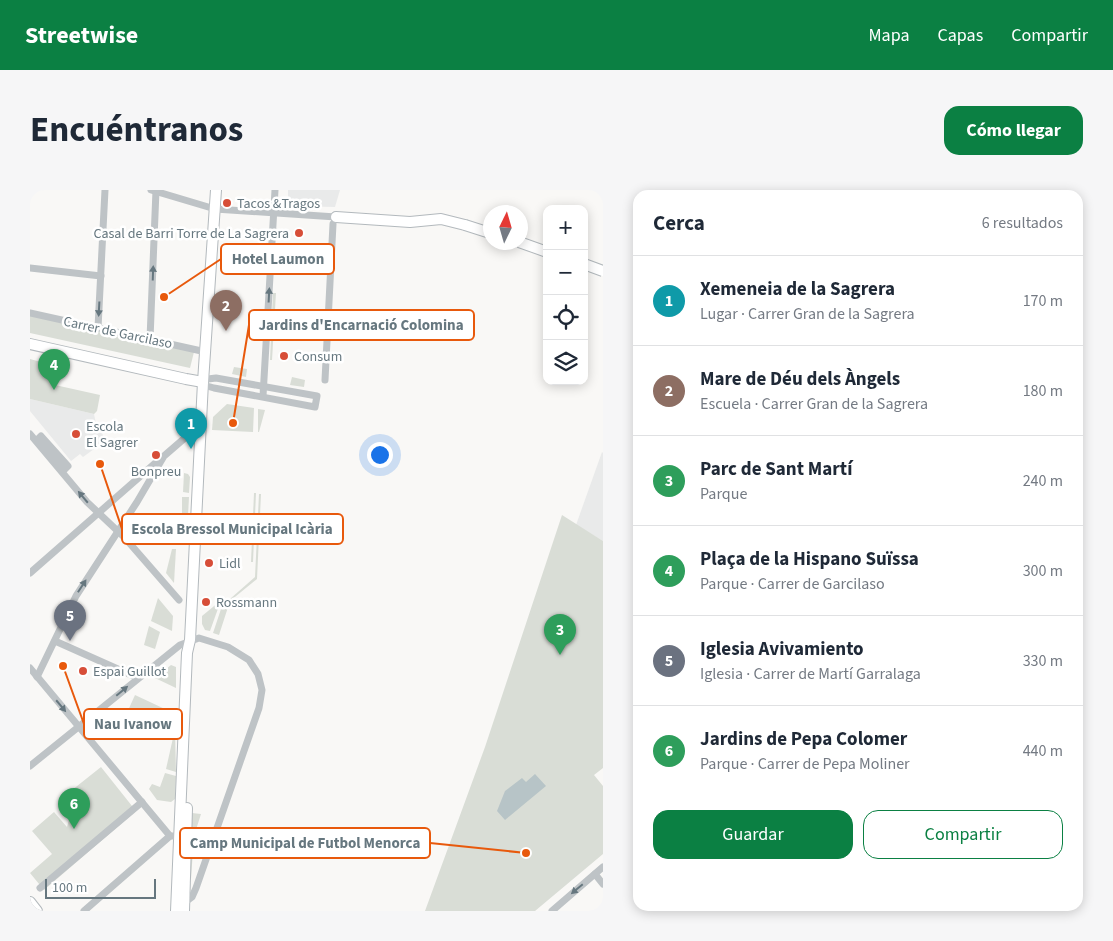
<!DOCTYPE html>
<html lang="es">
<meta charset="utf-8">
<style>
:root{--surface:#fff;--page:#f6f6f7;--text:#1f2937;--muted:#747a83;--line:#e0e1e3;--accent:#0b8043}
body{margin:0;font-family:"Source Sans 3",sans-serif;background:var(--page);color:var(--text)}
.controls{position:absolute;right:15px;top:15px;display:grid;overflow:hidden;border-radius:10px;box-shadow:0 2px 12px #0003}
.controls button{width:45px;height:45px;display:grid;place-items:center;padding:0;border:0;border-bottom:1px solid var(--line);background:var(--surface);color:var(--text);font:25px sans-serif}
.compass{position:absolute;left:453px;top:15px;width:45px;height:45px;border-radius:50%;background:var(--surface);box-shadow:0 2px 12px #0003;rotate:5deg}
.scale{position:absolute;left:15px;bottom:12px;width:111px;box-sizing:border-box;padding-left:5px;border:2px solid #66777f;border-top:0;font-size:14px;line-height:18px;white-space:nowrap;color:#66777f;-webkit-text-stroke:4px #fff;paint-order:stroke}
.you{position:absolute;left:349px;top:264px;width:18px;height:18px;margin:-12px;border:4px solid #fff;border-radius:50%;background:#1a73e8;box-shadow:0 0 0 8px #1a73e833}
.badge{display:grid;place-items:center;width:32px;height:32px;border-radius:50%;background:var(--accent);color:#fff;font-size:16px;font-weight:700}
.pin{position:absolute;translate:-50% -41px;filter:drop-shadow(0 1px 2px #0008)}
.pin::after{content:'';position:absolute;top:26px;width:18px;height:15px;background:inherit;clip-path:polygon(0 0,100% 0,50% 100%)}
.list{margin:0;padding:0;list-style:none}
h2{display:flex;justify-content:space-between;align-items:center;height:65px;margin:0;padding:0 20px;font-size:21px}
h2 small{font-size:16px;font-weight:400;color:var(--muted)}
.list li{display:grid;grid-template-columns:32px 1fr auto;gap:15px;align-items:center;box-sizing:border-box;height:90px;padding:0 20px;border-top:1px solid var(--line)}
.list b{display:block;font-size:19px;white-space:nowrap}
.list p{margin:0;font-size:16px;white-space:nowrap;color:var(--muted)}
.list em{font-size:16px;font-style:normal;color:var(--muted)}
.actions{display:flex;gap:10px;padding:15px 20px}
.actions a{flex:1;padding:11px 0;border:1px solid var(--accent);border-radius:15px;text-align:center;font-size:18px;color:var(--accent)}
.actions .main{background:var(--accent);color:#fff}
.icon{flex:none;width:28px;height:28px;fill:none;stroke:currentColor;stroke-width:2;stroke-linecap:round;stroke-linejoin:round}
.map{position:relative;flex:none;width:573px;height:721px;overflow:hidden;border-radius:15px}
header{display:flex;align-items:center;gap:30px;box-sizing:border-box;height:70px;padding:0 25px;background:var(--accent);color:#fff}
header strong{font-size:24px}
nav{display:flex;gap:28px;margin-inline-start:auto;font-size:18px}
.intro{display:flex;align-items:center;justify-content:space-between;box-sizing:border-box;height:120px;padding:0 30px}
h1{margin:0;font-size:35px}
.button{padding:12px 22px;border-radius:15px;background:var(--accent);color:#fff;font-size:18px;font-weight:700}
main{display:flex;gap:30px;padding:0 30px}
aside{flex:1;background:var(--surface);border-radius:15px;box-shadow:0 2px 12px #0003}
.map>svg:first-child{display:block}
.built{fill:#e9eaea}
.green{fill:#d9ddd6}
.water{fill:#b7c4c7}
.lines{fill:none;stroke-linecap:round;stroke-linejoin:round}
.secondary-casing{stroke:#b3b9bd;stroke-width:12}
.street{stroke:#bec3c6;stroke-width:7}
.secondary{stroke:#fff;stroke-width:10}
.secondary-bridge-casing{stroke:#b3b9bd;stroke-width:12;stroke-linecap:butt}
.secondary-bridge{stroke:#fff;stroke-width:10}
.oneway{fill:#66777f}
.poi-dot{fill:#d74e38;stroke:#fff;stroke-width:2}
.labels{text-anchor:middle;stroke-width:5;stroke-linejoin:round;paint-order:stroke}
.poi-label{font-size:14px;fill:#66777f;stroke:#fff;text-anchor:start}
.street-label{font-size:14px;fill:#66777f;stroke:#fff}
.leader{fill:none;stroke:#e8590c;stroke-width:2}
.callout-dot{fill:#e8590c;stroke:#fff;stroke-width:2}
.callout{fill:#fff;stroke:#e8590c;stroke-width:2}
.callout-label{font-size:15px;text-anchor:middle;font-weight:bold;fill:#66777f}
</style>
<header>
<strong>Streetwise</strong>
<nav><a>Mapa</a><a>Capas</a><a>Compartir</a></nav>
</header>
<div class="intro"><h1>Encuéntranos</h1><a class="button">Cómo llegar</a></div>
<main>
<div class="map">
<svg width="573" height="721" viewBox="0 0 573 721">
<rect width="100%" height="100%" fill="#f9f8f6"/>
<g class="built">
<polygon points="258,0 310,0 305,17 258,16"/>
<polygon points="0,209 64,224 66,234 70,237 75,251 53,267 50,264 41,271 0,221"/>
<polygon points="572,262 573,263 573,351 546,335"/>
</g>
<g class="green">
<polygon points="243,103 246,103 242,170 240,170"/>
<polygon points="0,125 164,162 160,178 0,143"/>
<polygon points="0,169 29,177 25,195 70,205 67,221 64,224 0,209"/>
<polygon points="204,177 217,179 216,187 202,184"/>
<polygon points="262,187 275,190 274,197 260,195"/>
<polygon points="197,214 224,218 223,242 182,240 183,227"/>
<polygon points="228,219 235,220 229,242 228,242"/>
<polygon points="154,283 158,284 160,287 159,303 153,302"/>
<polygon points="224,303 226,303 223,372 221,372"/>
<polygon points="229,304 231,304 227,389 200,411 189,445 183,443 192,416 225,387"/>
<polygon points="152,307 159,307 158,326 152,324"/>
<polygon points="532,325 573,351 573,578 564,585 573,596 573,664 505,721 395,721 455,557"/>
<polygon points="142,359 146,359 144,393 136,383"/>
<polygon points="128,408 143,426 142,441 121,431"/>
<polygon points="189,412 190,413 180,441 175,440 172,434 172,426"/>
<polygon points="119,436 130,442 125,459 114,455"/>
<polygon points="141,475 146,477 146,498 125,488"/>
<polygon points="105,505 137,520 129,539 96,525"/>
<polygon points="145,539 146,582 136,579"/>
<polygon points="71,577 106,621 14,700 0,683 22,664 2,641 24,622 37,637 42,619 32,608"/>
<polygon points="135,583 146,586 145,609 141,612 127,610 119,599 122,594 130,597"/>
<polygon points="162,623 171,624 164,646 161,689 159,690"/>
</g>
<polygon class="water" points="505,584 516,596 475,630 467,621 475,601 492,588 496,592"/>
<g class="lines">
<defs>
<g id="secondary">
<polyline points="306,27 380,32 411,29 435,35"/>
<polyline points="0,154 156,189 173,192"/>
<polyline points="0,712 7,721"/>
<polyline points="146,721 157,463 160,450 173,192 186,0"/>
<polyline points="154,721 157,618"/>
</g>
</defs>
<use href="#secondary" class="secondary-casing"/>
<g class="street">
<polyline points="121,0 185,19 306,27"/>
<polyline points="0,78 71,86"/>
<polyline points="0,123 176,162"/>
<polyline points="68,138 75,0"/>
<polyline points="120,149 126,0"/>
<polygon points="186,188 287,206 285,217 184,198 177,196 173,192 178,189"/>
<polyline points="295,190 303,34"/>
<polyline points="233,206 245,0"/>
<polyline points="0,244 57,312 95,348 149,410"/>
<polygon points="11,246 38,276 34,280 8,249"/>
<polyline points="0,383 130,269"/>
<polyline points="25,451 108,488"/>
<polyline points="0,478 140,646 154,646"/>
<polyline points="7,487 46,406 107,312 134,266 171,234"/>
<polyline points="0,576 150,455 169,448 198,457 219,470 228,484 232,500 229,518 166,698 162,707 154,713"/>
<polyline points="565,684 573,694"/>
<polyline points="10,698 112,612"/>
<polyline points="54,721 140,646"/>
<polyline points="522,721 573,677"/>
</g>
<use href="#secondary" class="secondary"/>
<defs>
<g id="secondary-bridge">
<polyline points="435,35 460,43"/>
<polyline points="489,52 517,62"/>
<polyline points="554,74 573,81"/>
</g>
</defs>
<use href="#secondary-bridge" class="secondary-bridge-casing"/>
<use href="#secondary-bridge" class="secondary-bridge"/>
</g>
<defs><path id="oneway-solid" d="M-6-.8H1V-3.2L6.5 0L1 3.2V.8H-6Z" transform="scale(1.25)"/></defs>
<g class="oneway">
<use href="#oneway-solid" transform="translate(123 83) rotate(-88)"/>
<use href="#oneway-solid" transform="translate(239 105) rotate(-87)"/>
<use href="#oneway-solid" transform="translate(69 119) rotate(93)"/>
<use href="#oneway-solid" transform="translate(53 307) rotate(-130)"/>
<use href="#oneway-solid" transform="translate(52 396) rotate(-57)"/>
<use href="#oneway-solid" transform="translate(92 501) rotate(-40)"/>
<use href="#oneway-solid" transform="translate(31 516) rotate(50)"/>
<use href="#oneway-solid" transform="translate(547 699) rotate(140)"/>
</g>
<g class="poi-dot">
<circle cx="197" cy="13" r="5"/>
<circle cx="269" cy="43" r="5"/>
<circle cx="254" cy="166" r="5"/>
<circle cx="46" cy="244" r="5"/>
<circle cx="126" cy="265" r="5"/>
<circle cx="179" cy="373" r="5"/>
<circle cx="176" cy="412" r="5"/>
<circle cx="53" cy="481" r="5"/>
</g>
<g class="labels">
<g class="poi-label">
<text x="207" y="18">Tacos &amp;Tragos</text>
<text x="259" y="48" text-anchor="end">Casal de Barri Torre de La Sagrera</text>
<text x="264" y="171">Consum</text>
<text x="56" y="241">Escola<tspan x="56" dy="16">El Sagrer</tspan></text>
<text x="126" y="286" text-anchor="middle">Bonpreu</text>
<text x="189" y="378">Lidl</text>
<text x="186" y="417">Rossmann</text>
<text x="63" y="486">Espai Guillot</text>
</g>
<g class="street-label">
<text transform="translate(88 142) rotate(12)" y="5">Carrer de Garcilaso</text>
</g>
</g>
<path class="leader" d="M134 107L191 69M203 233L219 135M70 274L92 339M33 476L54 534M496 663L400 653"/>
<g class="callout-dot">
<circle cx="134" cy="107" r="5"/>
<circle cx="203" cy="233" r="5"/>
<circle cx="70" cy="274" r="5"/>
<circle cx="33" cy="476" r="5"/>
<circle cx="496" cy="663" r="5"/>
</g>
<g class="callout">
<rect x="191" y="54" width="113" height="30" rx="5"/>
<rect x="219" y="120" width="225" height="30" rx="5"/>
<rect x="92" y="324" width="221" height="30" rx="5"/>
<rect x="54" y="519" width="98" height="30" rx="5"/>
<rect x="150" y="638" width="250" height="30" rx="5"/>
</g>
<g class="callout-label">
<text x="248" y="74">Hotel Laumon</text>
<text x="331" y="140">Jardins d'Encarnació Colomina</text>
<text x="202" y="344">Escola Bressol Municipal Icària</text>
<text x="103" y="539">Nau Ivanow</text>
<text x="275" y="658">Camp Municipal de Futbol Menorca</text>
</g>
</svg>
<div class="controls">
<button>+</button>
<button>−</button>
<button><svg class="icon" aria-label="locate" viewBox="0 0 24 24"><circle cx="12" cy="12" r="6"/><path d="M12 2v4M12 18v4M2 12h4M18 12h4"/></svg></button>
<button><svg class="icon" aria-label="layers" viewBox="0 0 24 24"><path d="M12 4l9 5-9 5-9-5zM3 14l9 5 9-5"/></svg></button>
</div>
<svg class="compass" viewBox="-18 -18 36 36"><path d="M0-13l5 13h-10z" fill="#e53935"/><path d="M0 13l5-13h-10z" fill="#747a83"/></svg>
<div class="scale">100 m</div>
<div class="you"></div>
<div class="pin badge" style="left:161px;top:259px;background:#0f9aa8">1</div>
<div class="pin badge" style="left:196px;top:141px;background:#8d6e63">2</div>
<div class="pin badge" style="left:530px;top:465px;background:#2e9e5b">3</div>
<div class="pin badge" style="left:24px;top:200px;background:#2e9e5b">4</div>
<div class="pin badge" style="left:40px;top:451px;background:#6b7280">5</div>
<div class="pin badge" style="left:44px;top:639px;background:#2e9e5b">6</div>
</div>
<aside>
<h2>Cerca<small>6 resultados</small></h2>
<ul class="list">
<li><span class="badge" style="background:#0f9aa8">1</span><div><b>Xemeneia de la Sagrera</b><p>Lugar · Carrer Gran de la Sagrera</p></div><em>170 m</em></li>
<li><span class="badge" style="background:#8d6e63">2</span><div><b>Mare de Déu dels Àngels</b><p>Escuela · Carrer Gran de la Sagrera</p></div><em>180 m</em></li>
<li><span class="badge" style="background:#2e9e5b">3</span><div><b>Parc de Sant Martí</b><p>Parque</p></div><em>240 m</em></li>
<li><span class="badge" style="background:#2e9e5b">4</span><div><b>Plaça de la Hispano Suïssa</b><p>Parque · Carrer de Garcilaso</p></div><em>300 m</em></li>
<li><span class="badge" style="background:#6b7280">5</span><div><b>Iglesia Avivamiento</b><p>Iglesia · Carrer de Martí Garralaga</p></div><em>330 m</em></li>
<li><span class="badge" style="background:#2e9e5b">6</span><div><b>Jardins de Pepa Colomer</b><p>Parque · Carrer de Pepa Moliner</p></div><em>440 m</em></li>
</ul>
<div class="actions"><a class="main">Guardar</a><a>Compartir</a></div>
</aside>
</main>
